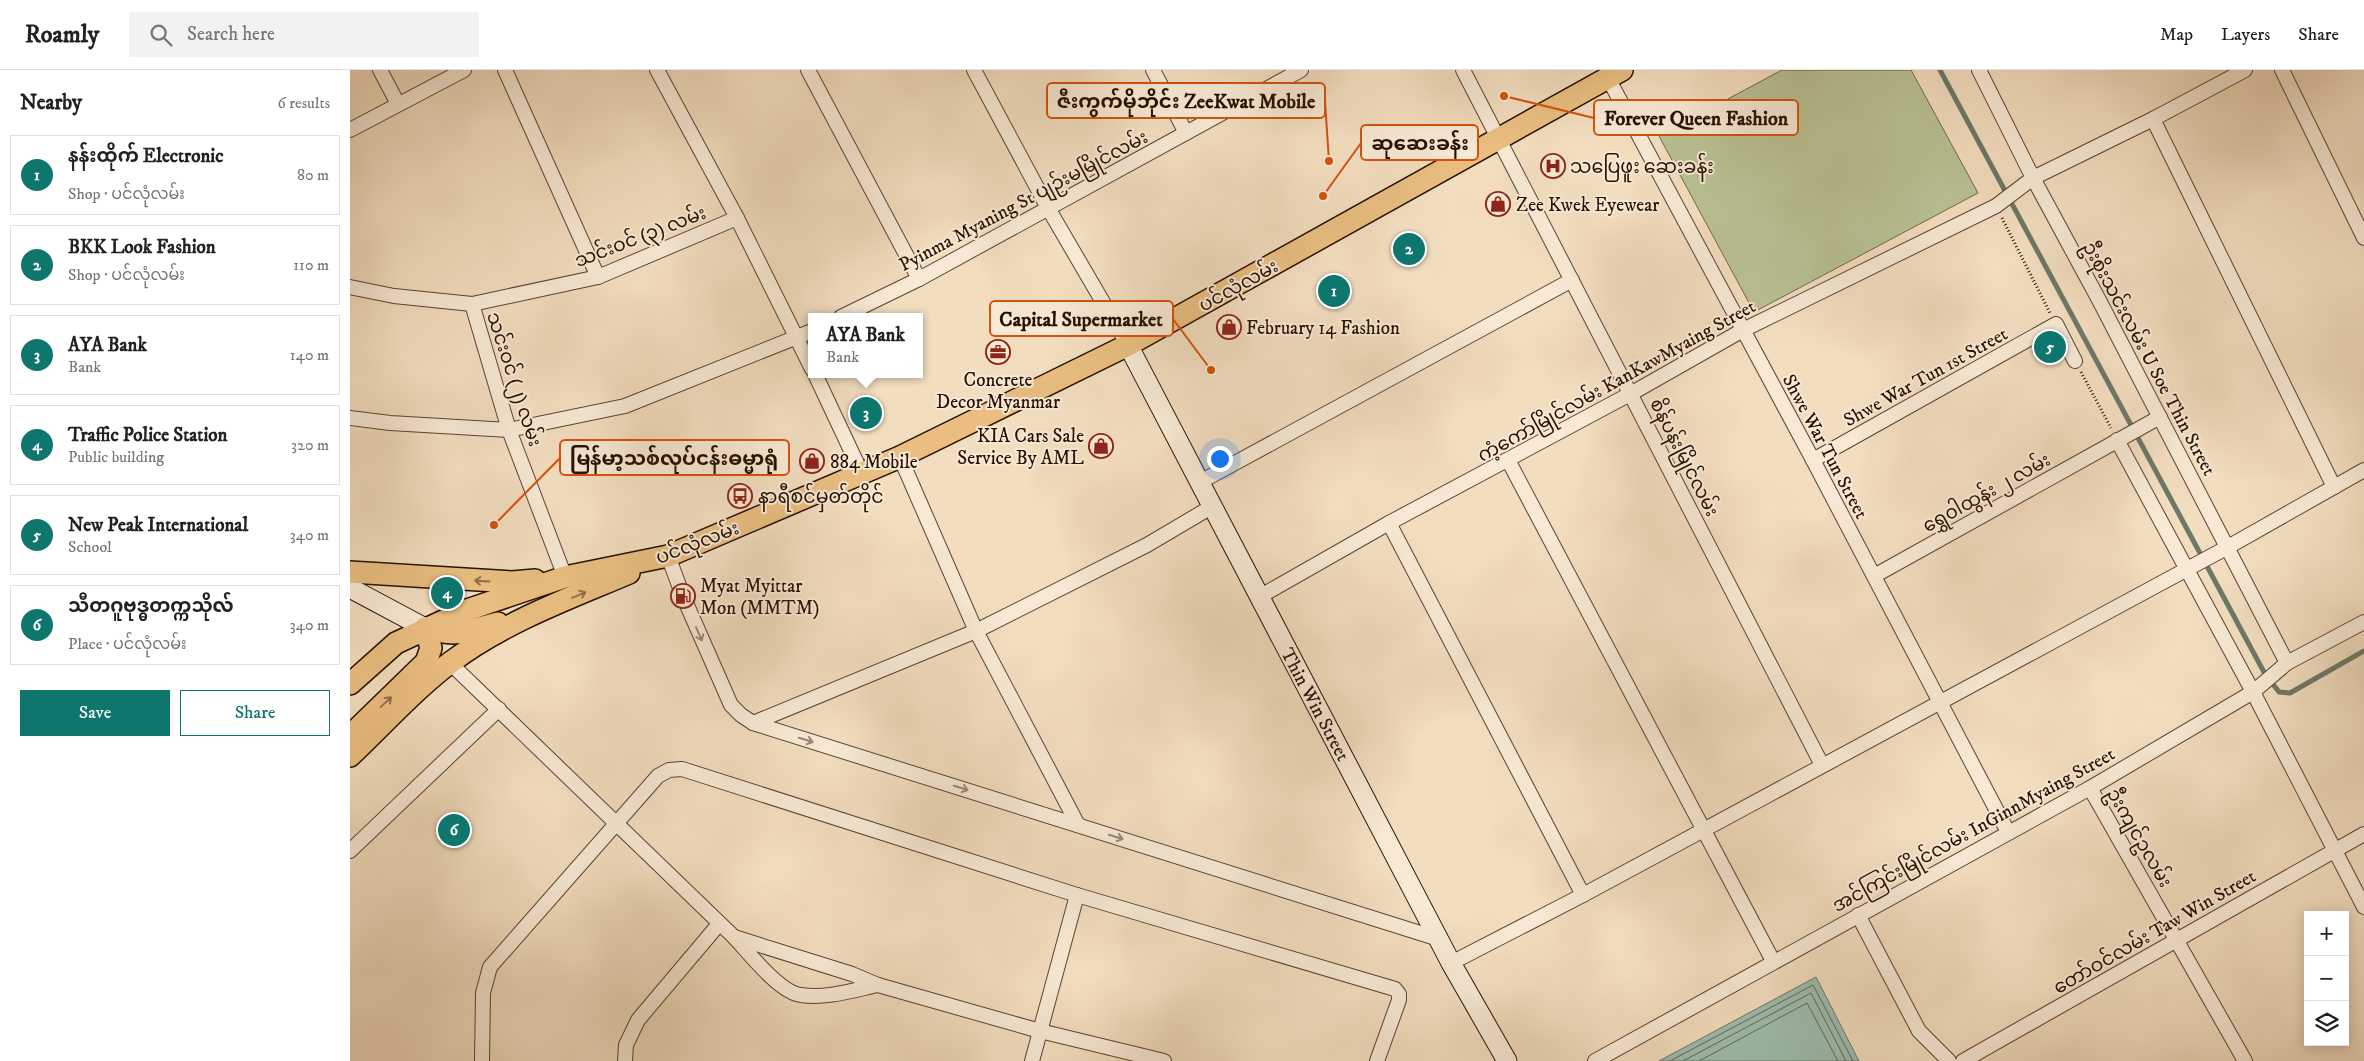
<!DOCTYPE html>
<meta charset="utf-8">
<style>
:root{--surface:#fff;--page:#f2f2f2;--text:#222;--muted:#767676;--line:#e0e0e0;--accent:#0f766e}
body{margin:0;font-family:"IM FELL DW Pica","Noto Sans Myanmar",serif;background:var(--page);color:var(--text)}
.controls{position:absolute;right:15px;bottom:15px;display:grid;overflow:hidden;border-radius:0px;box-shadow:0 2px 12px #0003}
.controls button{width:45px;height:45px;display:grid;place-items:center;padding:0;border:0;border-bottom:1px solid var(--line);background:var(--surface);color:var(--text);font:25px sans-serif}
.you{position:absolute;left:869px;top:388px;width:18px;height:18px;margin:-12px;border:4px solid #fff;border-radius:50%;background:#1a73e8;box-shadow:0 0 0 8px #1a73e833}
.badge{display:grid;place-items:center;width:32px;height:32px;border-radius:50%;background:var(--accent);color:#fff;font-size:16px;font-weight:700}
.pin{position:absolute;translate:-50% -50%;border:2px solid #fff;box-shadow:0 1px 5px #0006}
.popup{position:absolute;left:458px;top:243px;width:115px;height:65px;box-sizing:border-box;display:grid;place-content:center;border-radius:0px;background:var(--surface);filter:drop-shadow(0 1px 4px #0005);font-size:16px;white-space:nowrap;color:var(--muted)}
.popup b{font-size:19px;color:var(--text)}
.popup::after{content:'';position:absolute;left:50%;top:100%;margin-left:-10px;border:10px solid transparent;border-top-color:var(--surface)}
.list{margin:0;padding:0;list-style:none}
h2{display:flex;justify-content:space-between;align-items:center;height:65px;margin:0;padding:0 20px;font-size:21px}
h2 small{font-size:16px;font-weight:400;color:var(--muted)}
.list li{display:grid;grid-template-columns:32px 1fr auto;gap:15px;align-items:center;box-sizing:border-box;height:80px;margin:0 10px 10px;padding:0 10px;border:1px solid var(--line);border-radius:0px}
.list b{display:block;font-size:19px;white-space:nowrap}
.list p{margin:0;font-size:16px;white-space:nowrap;color:var(--muted)}
.list em{font-size:16px;font-style:normal;color:var(--muted)}
.actions{display:flex;gap:10px;padding:15px 20px}
.actions a{flex:1;padding:11px 0;border:1px solid var(--accent);border-radius:0px;text-align:center;font-size:18px;color:var(--accent)}
.actions .main{background:var(--accent);color:#fff}
.icon{flex:none;width:28px;height:28px;fill:none;stroke:currentColor;stroke-width:2;stroke-linecap:round;stroke-linejoin:round}
.map{position:relative;flex:none;width:2014px;height:991px;overflow:hidden}
header{display:flex;align-items:center;gap:30px;box-sizing:border-box;height:70px;padding:0 25px;background:var(--surface);border-bottom:1px solid var(--line)}
header strong{font-size:24px}
nav{display:flex;gap:28px;margin-inline-start:auto;font-size:18px}
.search{width:350px;height:45px;background:var(--page);display:flex;align-items:center;gap:12px;box-sizing:border-box;padding:0 18px;border-radius:0px;color:var(--muted);font-size:19px}
main{display:flex}
aside{flex:1;background:var(--surface)}
.map>svg:first-child{display:block}
.green{fill:#b9c193;stroke:#70684a}
.water{fill:#9cbdad;stroke:#6d7868}
.lines{fill:none;stroke-linecap:round;stroke-linejoin:round}
.shore{stroke:#626656;stroke-width:1}
.stream{stroke:#6d7868;stroke-width:5}
.minor-casing{stroke:#5a4330;stroke-width:16}
.secondary-casing{stroke:#271000;stroke-width:21}
.primary-casing{stroke:#271000;stroke-width:24}
.path{stroke:#271000;stroke-width:3;stroke-dasharray:1 2.5;stroke-linecap:butt}
.minor{stroke:#f7e9d5;stroke-width:14}
.secondary{stroke:#f7e9d5;stroke-width:19}
.primary{stroke:#e9be80;stroke-width:21}
.oneway{stroke:#927046}
.oneway2{stroke:#998775}
.labels{text-anchor:middle;stroke-width:4;stroke-linejoin:round;paint-order:stroke}
.poi-label{font-size:19px;fill:#271000;stroke:#f7e9d5;text-anchor:start}
.street-label{font-size:19px;fill:#271000;stroke:#f7e9d5}
.leader{fill:none;stroke:#d5520b;stroke-width:2}
.callout-dot{fill:#d5520b;stroke:#f7e9d5;stroke-width:2}
.callout{fill:#f7e9d5;stroke:#d5520b;stroke-width:2}
.callout-label{font-size:20px;text-anchor:middle;font-weight:bold;fill:#271000}
</style>
<header>
<strong>Roamly</strong>
<div class="search"><svg class="icon" aria-label="search" viewBox="0 0 24 24"><circle cx="10" cy="10" r="6"/><path d="M15 15l6 6"/></svg>Search here</div>
<nav><a>Map</a><a>Layers</a><a>Share</a></nav>
</header>
<main>
<aside>
<h2>Nearby<small>6 results</small></h2>
<ul class="list">
<li><span class="badge">1</span><div><b>နန်းထိုက် Electronic</b><p>Shop · ပင်လုံလမ်း</p></div><em>80 m</em></li>
<li><span class="badge">2</span><div><b>BKK Look Fashion</b><p>Shop · ပင်လုံလမ်း</p></div><em>110 m</em></li>
<li><span class="badge">3</span><div><b>AYA Bank</b><p>Bank</p></div><em>140 m</em></li>
<li><span class="badge">4</span><div><b>Traffic Police Station</b><p>Public building</p></div><em>320 m</em></li>
<li><span class="badge">5</span><div><b>New Peak International</b><p>School</p></div><em>340 m</em></li>
<li><span class="badge">6</span><div><b>သီတဂူဗုဒ္ဓတက္ကသိုလ်</b><p>Place · ပင်လုံလမ်း</p></div><em>340 m</em></li>
</ul>
<div class="actions"><a class="main">Save</a><a>Share</a></div>
</aside>
<div class="map">
<svg width="2014" height="991" viewBox="0 0 2014 991">
<rect width="100%" height="100%" fill="#f2ddbf"/>
<filter id="stains"><feTurbulence type="fractalNoise" baseFrequency=".004" numOctaves="4"/><feColorMatrix values="0 0 0 0 .2 0 0 0 0 .09 0 0 0 0 .02 0 0 0 .5 -.17"/></filter>
<radialGradient id="worn" r=".72"><stop offset=".6" stop-color="#630" stop-opacity="0"/><stop offset="1" stop-color="#630" stop-opacity=".3"/></radialGradient>
<polygon class="green" points="1432,0 1561,0 1628,123 1404,242 1309,66"/>
<polygon class="water" points="1466,907 1509,991 1309,991"/>
<g class="lines">
<g class="shore">
<polyline points="1320,991 1463,915 1503,991"/>
<polyline points="1333,991 1461,923 1496,991"/>
<polyline points="1349,991 1457,933 1488,991"/>
</g>
<polyline class="stream" points="1590,0 1915,604 1929,622 1940,623 2014,581"/>
<defs>
<g id="minor">
<polyline points="30,0 48,34"/>
<polyline points="155,0 248,207"/>
<polyline points="307,0 387,148 462,299"/>
<polyline points="458,0 569,209"/>
<polyline points="624,0 698,138 778,275"/>
<polyline points="803,0 836,63"/>
<polyline points="1113,0 1472,695"/>
<polyline points="1629,0 1683,108 1749,230 1937,593"/>
<polyline points="1932,0 2014,168"/>
<polyline points="1258,8 1463,390 1658,762"/>
<polyline points="1803,49 1984,417"/>
<polyline points="0,60 114,0"/>
<polyline points="0,217 44,226 122,234 248,207 387,148"/>
<polyline points="122,234 159,360 215,507"/>
<polyline points="491,247 569,209 951,0"/>
<polyline points="465,304 512,404"/>
<polyline points="0,348 40,353 159,360 275,336 462,261"/>
<polyline points="1767,370 1903,622 2014,837"/>
<polyline points="550,387 626,561 728,755"/>
<polyline points="1158,390 1423,891"/>
<polyline points="1463,390 1706,254 1725,291"/>
<polyline points="850,412 1222,210"/>
<polyline points="1039,453 1233,825"/>
<polyline points="318,486 333,526 381,635 391,645 403,653 1089,869"/>
<polyline points="1524,506 1810,347"/>
<polyline points="909,527 1039,453 1282,323 1393,260 1646,136 1683,108 1803,49 1895,0"/>
<polyline points="100,593 384,867 502,904 528,915 690,961 814,991"/>
<polyline points="403,653 626,561 797,475 863,436"/>
<polyline points="1740,718 1895,991"/>
<polyline points="0,781 149,639"/>
<polyline points="1508,845 1569,961 1599,991"/>
<path d="M384,867C399,883 430,923 451,925C476,929 504,920 528,915"/>
<polyline points="1101,893 1233,825 1878,477 2014,400"/>
<polyline points="132,991 133,923 140,897 308,706 319,700 332,699 727,825 1045,919 1049,924 1049,930 1027,991"/>
<polyline points="275,991 276,975 288,950 369,854"/>
<polyline points="682,991 727,825"/>
<polyline points="1245,991 1740,718 1903,622 1937,593 2014,552"/>
<polyline points="1613,991 2014,764"/>
</g>
<g id="secondary">
<polyline points="778,275 1101,893 1157,991"/>
<polyline points="0,518 75,558"/>
</g>
<g id="primary">
<polyline points="0,502 162,512 185,510"/>
<path d="M75,558C108,568 116,561 148,553"/>
<polyline points="0,614 46,573 117,540 215,507 318,486 550,387 778,275 1272,0"/>
<polyline points="0,666 76,592 81,578 75,558"/>
<path d="M0,686C33,655 65,619 101,592C154,552 218,529 279,503"/>
</g>
</defs>
<use href="#minor" class="minor-casing"/>
<use href="#secondary" class="secondary-casing"/>
<use href="#primary" class="primary-casing"/>
<g class="path">
<polyline points="1652,148 1700,243"/>
<polyline points="1731,302 1761,358"/>
</g>
<use href="#minor" class="minor"/>
<use href="#secondary" class="secondary"/>
<use href="#primary" class="primary"/>
</g>
<defs><path id="oneway-shaft" d="M-6 0H5M1.5-3L5.5 0L1.5 3" fill="none" stroke-width="1.6" stroke-linecap="round" stroke-linejoin="round" transform="scale(1.25)"/></defs>
<g class="oneway">
<use href="#oneway-shaft" transform="translate(132 511) rotate(-177)"/>
<use href="#oneway-shaft" transform="translate(229 525) rotate(-23)"/>
<use href="#oneway-shaft" transform="translate(36 632) rotate(-43)"/>
</g>
<g class="oneway2">
<use href="#oneway-shaft" transform="translate(349 564) rotate(66)"/>
<use href="#oneway-shaft" transform="translate(456 670) rotate(17)"/>
<use href="#oneway-shaft" transform="translate(611 718) rotate(17)"/>
<use href="#oneway-shaft" transform="translate(766 767) rotate(17)"/>
</g>
<defs>
<symbol id="hospital-ring" viewBox="-11 -11 22 22"><circle r="9.5" fill="#f7e9d5" stroke="#8f2418" stroke-width="1.5"/><path d="M-5-5h3v3.5h4V-5h3V5h-3V1.5h-4V5h-3Z" fill="#8f2418"/></symbol>
<symbol id="shop-ring" viewBox="-11 -11 22 22"><circle r="9.5" fill="#f7e9d5" stroke="#8f2418" stroke-width="1.5"/><path d="M-5-2.5h2.3a2.7 3.5 0 0 1 5.4 0H5L5.5 6h-11ZM-1.5-2.5h3a1.5 2.3 0 0 0-3 0Z" fill="#8f2418"/></symbol>
<symbol id="office-ring" viewBox="-11 -11 22 22"><circle r="9.5" fill="#f7e9d5" stroke="#8f2418" stroke-width="1.5"/><path d="M-6-3h4V-5.5h4V-3h4V5H-6ZM-1-4.5V-3h2v-1.5ZM-6 0V1H6V0Z" fill="#8f2418"/></symbol>
<symbol id="bus-ring" viewBox="-11 -11 22 22"><circle r="9.5" fill="#f7e9d5" stroke="#8f2418" stroke-width="1.5"/><path d="M-5-6H5V4H4V6H2V4H-2V6H-4V4H-5ZM-3.5-4V0h7V-4ZM-3.5 1.2v1.5H-2V1.2ZM2 1.2v1.5H3.5V1.2Z" fill="#8f2418"/></symbol>
<symbol id="fuel-ring" viewBox="-11 -11 22 22"><circle r="9.5" fill="#f7e9d5" stroke="#8f2418" stroke-width="1.5"/><path d="M-5.5-6h7V0h2V4h1.3V-2.5L3-4.5l.8-.8L6-3V5H2.5V1h-1V6h-7ZM-4.2-4.7v3.2H.2V-4.7Z" fill="#8f2418"/></symbol>
</defs>
<g fill-rule="evenodd">
<use href="#hospital-ring" x="1189" y="82" width="28" height="28"/>
<use href="#shop-ring" x="1134" y="120" width="28" height="28"/>
<use href="#shop-ring" x="865" y="243" width="28" height="28"/>
<use href="#office-ring" x="634" y="268" width="28" height="28"/>
<use href="#shop-ring" x="737" y="362" width="28" height="28"/>
<use href="#shop-ring" x="448" y="377" width="28" height="28"/>
<use href="#bus-ring" x="376" y="412" width="28" height="28"/>
<use href="#fuel-ring" x="319" y="512" width="28" height="28"/>
</g>
<g class="labels">
<g class="poi-label">
<text x="1220" y="103">သပြေဖူး ဆေးခန်း</text>
<text x="1166" y="141">Zee Kwek Eyewear</text>
<text x="896" y="264">February 14 Fashion</text>
<text x="648" y="316" text-anchor="middle">Concrete<tspan x="648" dy="22">Decor Myanmar</tspan></text>
<text x="734" y="372" text-anchor="end">KIA Cars Sale<tspan x="734" dy="22">Service By AML</tspan></text>
<text x="480" y="398">884 Mobile</text>
<text x="408" y="433">နာရီစင်မှတ်တိုင်</text>
<text x="350" y="522">Myat Myittar<tspan x="350" dy="22">Mon (MMTM)</tspan></text>
</g>
<g class="street-label">
<text transform="translate(673 130) rotate(-28)" y="7">Pyinma Myaning St ပျဉ်းမမြိုင်လမ်း</text>
<text transform="translate(290 166) rotate(-21)" y="7">သင်းဝင် (၃) လမ်း</text>
<text transform="translate(888 215) rotate(-29)" y="7">ပင်လုံလမ်း</text>
<text transform="translate(1800 288) rotate(62)" y="7">ဦးစိုးသင်းလမ်း U Soe Thin Street</text>
<text transform="translate(1575 306) rotate(-29)" y="7">Shwe War Tun 1st Street</text>
<text transform="translate(165 309) rotate(72)" y="7">သင်းဝင် (၂) လမ်း</text>
<text transform="translate(1266 310) rotate(-29)" y="7">ကံ့ကော်မြိုင်လမ်း KanKawMyaing Street</text>
<text transform="translate(1476 376) rotate(62)" y="7">Shwe War Tun Street</text>
<text transform="translate(1335 387) rotate(63)" y="7">စိန်ပန်းမြိုင်လမ်း</text>
<text transform="translate(1636 422) rotate(-29)" y="7">ရွှေ၀ါထွန်း ၂ လမ်း</text>
<text transform="translate(347 472) rotate(-21)" y="7">ပင်လုံလမ်း</text>
<text transform="translate(966 634) rotate(62)" y="7">Thin Win Street</text>
<text transform="translate(1623 759) rotate(-29)" y="7">အင်ကြင်းမြိုင်လမ်း InGinnMyaing Street</text>
<text transform="translate(1790 767) rotate(60)" y="7">ဦးကျင်ဥလမ်း</text>
<text transform="translate(1804 861) rotate(-30)" y="7">တော်ဝင်လမ်း Taw Win Street</text>
</g>
</g>
<path class="leader" d="M979 91L975 31M1154 26L1244 48M973 126L1011 73M861 300L823 249M144 455L210 388"/>
<g class="callout-dot">
<circle cx="979" cy="91" r="5"/>
<circle cx="1154" cy="26" r="5"/>
<circle cx="973" cy="126" r="5"/>
<circle cx="861" cy="300" r="5"/>
<circle cx="144" cy="455" r="5"/>
</g>
<g class="callout">
<rect x="697" y="13" width="278" height="35" rx="5"/>
<rect x="1244" y="30" width="204" height="35" rx="5"/>
<rect x="1011" y="55" width="117" height="35" rx="5"/>
<rect x="640" y="231" width="183" height="35" rx="5"/>
<rect x="210" y="370" width="229" height="35" rx="5"/>
</g>
<g class="callout-label">
<text x="836" y="38">ဇီးကွက်မိုဘိုင်း ZeeKwat Mobile</text>
<text x="1346" y="55">Forever Queen Fashion</text>
<text x="1070" y="80">ဆုဆေးခန်း</text>
<text x="731" y="256">Capital Supermarket</text>
<text x="324" y="395">မြန်မာ့သစ်လုပ်ငန်းဓမ္မာရုံ</text>
</g>
<rect width="100%" height="100%" filter="url(#stains)"/>
<rect width="100%" height="100%" fill="url(#worn)"/>
</svg>
<div class="controls">
<button>+</button>
<button>−</button>
<button><svg class="icon" aria-label="layers" viewBox="0 0 24 24"><path d="M12 4l9 5-9 5-9-5zM3 14l9 5 9-5"/></svg></button>
</div>
<div class="you"></div>
<div class="pin badge" style="left:984px;top:221px">1</div>
<div class="pin badge" style="left:1059px;top:179px">2</div>
<div class="pin badge" style="left:516px;top:343px">3</div>
<div class="popup"><b>AYA Bank</b>Bank</div>
<div class="pin badge" style="left:97px;top:523px">4</div>
<div class="pin badge" style="left:1700px;top:277px">5</div>
<div class="pin badge" style="left:104px;top:760px">6</div>
</div>
</main>
